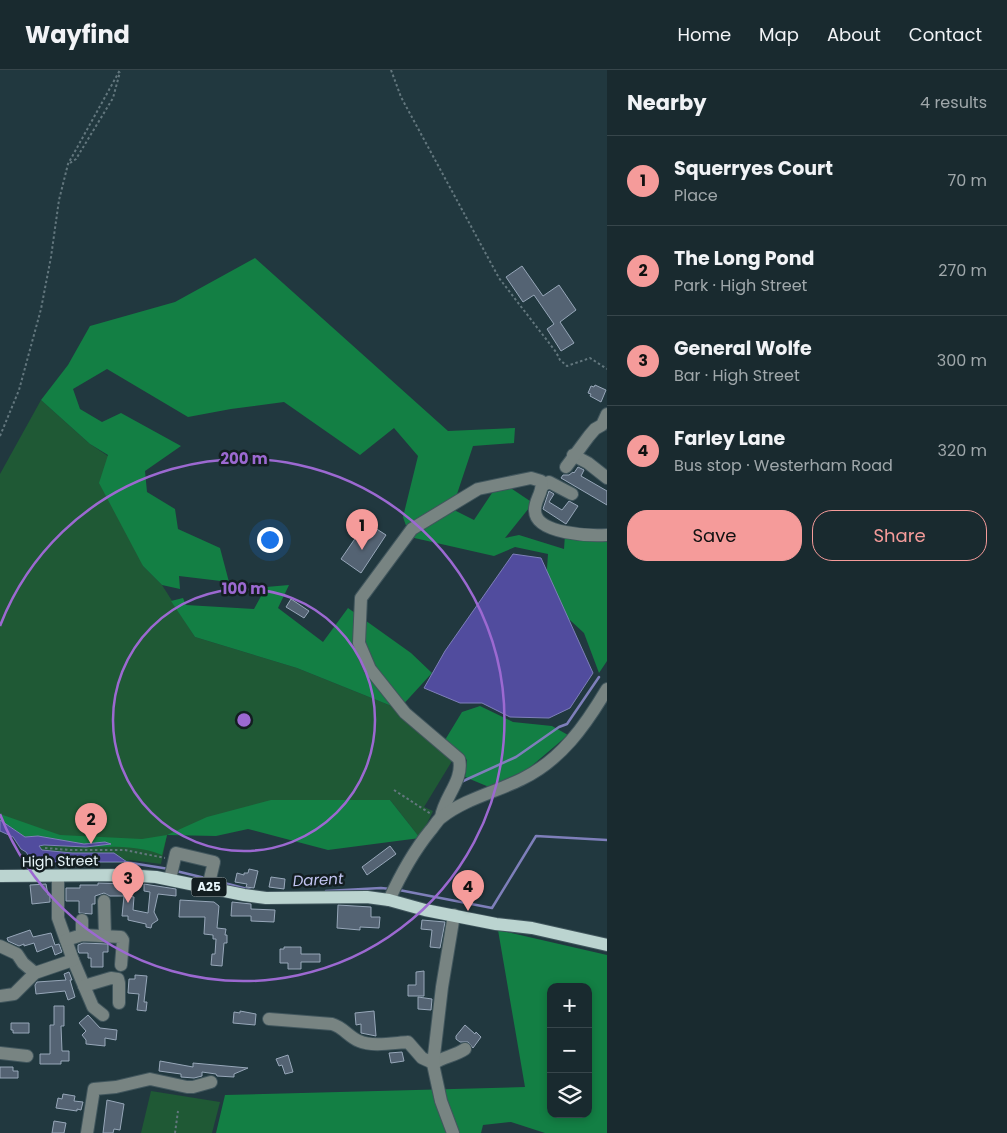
<!DOCTYPE html>
<meta charset="utf-8">
<style>
:root{--surface:#192a2f;--page:#26363b;--text:#f1f3f6;--muted:#9fa7aa;--line:#37464b;--accent:#f59b9a}
body{margin:0;font-family:Poppins,sans-serif;background:var(--page);color:var(--text)}
.controls{position:absolute;right:15px;bottom:15px;display:grid;overflow:hidden;border-radius:10px;box-shadow:0 2px 8px #0003}
.controls button{width:45px;height:45px;display:grid;place-items:center;padding:0;border:0;border-bottom:1px solid var(--line);background:var(--surface);color:var(--text);font:25px sans-serif}
.you{position:absolute;left:269px;top:469px;width:18px;height:18px;margin:-12px;border:4px solid #fff;border-radius:50%;background:#1a73e8;box-shadow:0 0 0 8px #1a73e833}
.badge{display:grid;place-items:center;width:32px;height:32px;border-radius:50%;background:var(--accent);color:#111;font-size:16px;font-weight:700}
.pin{position:absolute;translate:-50% -41px;filter:drop-shadow(0 1px 2px #0008)}
.pin::after{content:'';position:absolute;top:26px;width:18px;height:15px;background:inherit;clip-path:polygon(0 0,100% 0,50% 100%)}
.list{margin:0;padding:0;list-style:none}
h2{display:flex;justify-content:space-between;align-items:center;height:65px;margin:0;padding:0 20px;font-size:21px}
h2 small{font-size:16px;font-weight:400;color:var(--muted)}
.list li{display:grid;grid-template-columns:32px 1fr auto;gap:15px;align-items:center;box-sizing:border-box;height:90px;padding:0 20px;border-top:1px solid var(--line)}
.list b{display:block;font-size:19px;white-space:nowrap}
.list p{margin:0;font-size:16px;white-space:nowrap;color:var(--muted)}
.list em{font-size:16px;font-style:normal;color:var(--muted)}
.actions{display:flex;gap:10px;padding:15px 20px}
.actions a{flex:1;padding:11px 0;border:1px solid var(--accent);border-radius:20px;text-align:center;font-size:18px;color:var(--accent)}
.actions .main{background:var(--accent);color:#111}
.icon{flex:none;width:28px;height:28px;fill:none;stroke:currentColor;stroke-width:2;stroke-linecap:round;stroke-linejoin:round}
.map{position:relative;flex:none;width:607px;height:1063px;overflow:hidden}
header{display:flex;align-items:center;gap:30px;box-sizing:border-box;height:70px;padding:0 25px;background:var(--surface);border-bottom:1px solid var(--line)}
header strong{font-size:24px}
nav{display:flex;gap:28px;margin-inline-start:auto;font-size:18px}
main{display:flex}
aside{flex:1;background:var(--surface)}
.map>svg:first-child{display:block}
.green{fill:#1f5935}
.forest{fill:#137f44;fill-rule:evenodd}
.water{fill:#514c9e;stroke:#7e7fba}
.lines{fill:none;stroke-linecap:round;stroke-linejoin:round}
.stream{stroke:#7e7fba;stroke-width:2.5}
.building{fill:#546373;stroke:#97a7b9}
.minor-casing{stroke:#41565d;stroke-width:14}
.major-casing{stroke:#41565d;stroke-width:14}
.path{stroke:#63777e;stroke-width:2;stroke-dasharray:2.5 2.5;stroke-linecap:butt}
.minor{stroke:#788482;stroke-width:12}
.major{stroke:#bbd4d0;stroke-width:12}
.ring{fill:none;stroke:#9c69d1;stroke-width:2.5}
.labels{text-anchor:middle;stroke-width:5;stroke-linejoin:round;paint-order:stroke}
.shield{fill:#131e21;stroke:#a8b5ba;stroke-width:1}
.shield-label{font-size:12px;font-weight:bold;fill:#e8f6fb}
.street-label{font-size:14px;fill:#e8f6fb;stroke:#131e21}
.water-label{font-size:15px;font-style:italic;fill:#c3c5f2;stroke:#131e21}
.centre{fill:#9c69d1;stroke:#131e21;stroke-width:2.5}
.ring-label{font-size:15px;text-anchor:middle;font-weight:bold;fill:#9c69d1;stroke:#131e21;stroke-width:5;stroke-linejoin:round;paint-order:stroke}
</style>
<header>
<strong>Wayfind</strong>
<nav><a>Home</a><a>Map</a><a>About</a><a>Contact</a></nav>
</header>
<main>
<div class="map">
<svg width="607" height="1063" viewBox="0 0 607 1063">
<rect width="100%" height="100%" fill="#21383f"/>
<g class="green">
<polygon points="41,330 90,374 108,386 143,496 162,515 195,567 297,598 399,639 452,691 424,737 433,741 420,768 390,730 167,765 161,794 130,790 126,793 48,792 40,795 39,802 26,782 21,779 13,767 0,761 0,404"/>
<polygon points="151,1021 220,1032 212,1063 141,1063"/>
</g>
<g class="forest">
<polygon points="255,188 448,361 515,358 514,373 473,376 452,439 474,450 500,411 533,433 505,468 519,465 564,479 565,465 607,470 607,591 599,603 584,563 545,527 548,484 515,477 494,486 410,467 403,447 418,386 394,358 360,385 284,332 231,339 188,347 107,299 73,319 80,339 102,352 121,343 181,376 145,401 147,422 175,439 178,459 220,478 229,512 179,506 180,519 162,515 143,496 99,413 108,385 90,374 41,330 68,295 90,256 175,232"/>
<polygon points="289,515 278,538 323,572 348,538 411,583 432,603 399,639 297,598 195,567 171,531 183,528 186,535 254,539 266,517"/>
<polygon points="480,636 513,652 552,656 568,665 528,699 489,717 465,707 467,690 445,670 462,642"/>
<path d="M271,730H390L420,768L328,780L248,759L216,766L167,765L162,785C137,775 113,777 86,777L110,774L105,772L84,774L38,766L25,767L0,750V744L60,765L142,769L167,765L207,747Z"/>
<path d="M498,860L607,885V1063H545L511,1052L483,1055L481,1063H216L225,1025L525,1017ZM551,917H588V1044H551Z"/>
</g>
<g class="water">
<polygon points="513,484 541,488 593,603 570,638 549,648 510,647 482,633 460,633 424,618 445,581"/>
<polygon points="0,750 25,767 38,766 84,774 105,772 111,774 86,777 44,775 39,776 42,780 72,783 114,783 127,792 48,792 40,795 39,802 26,782 21,779 13,767 0,761"/>
</g>
<g class="lines">
<g class="stream">
<polyline points="461,712 516,687 559,657 567,654 599,607"/>
<polyline points="125,792 169,799"/>
<polyline points="176,801 205,808"/>
<polyline points="213,810 251,820"/>
<polyline points="399,820 492,838 536,766 607,770"/>
<polyline points="326,821 381,818 391,819"/>
</g>
</g>
<g class="building">
<polygon points="522,196 543,226 559,215 576,240 560,252 574,273 561,281 547,259 554,254 534,225 523,232 506,207"/>
<polygon points="595,315 606,320 601,332 590,326 591,324 588,323 591,316 594,317"/>
<polygon points="578,397 584,400 581,406 607,421 607,435 561,408 563,405 569,405 573,402 574,403"/>
<polygon points="549,421 554,424 549,432 562,440 569,431 578,436 566,454 543,439"/>
<polygon points="372,456 386,465 361,503 341,489 363,457 369,460"/>
<polygon points="291,529 309,541 304,548 286,537"/>
<polygon points="390,776 396,784 367,805 362,797"/>
<polygon points="249,799 258,801 254,818 246,817 247,814 235,812 237,803 244,805 244,803 248,803"/>
<polygon points="271,807 285,809 284,819 269,817"/>
<polygon points="98,813 130,814 129,826 134,827 133,840 148,843 150,822 144,821 144,814 176,819 176,826 158,824 154,842 158,850 152,854 151,858 146,857 146,854 128,850 128,846 122,846 124,826 110,826 104,823 95,826 95,834 92,834 92,844 79,843 79,831 66,831 66,818 80,818 80,815 98,815"/>
<polygon points="46,814 48,825 50,825 50,832 32,834 30,815"/>
<polygon points="180,830 214,832 219,836 217,858 226,859 225,865 227,865 227,873 224,873 222,896 211,895 212,884 215,884 216,869 213,869 213,865 204,864 205,847 179,847"/>
<polygon points="232,832 251,834 251,839 275,840 274,852 251,851 251,846 231,846"/>
<polygon points="338,835 371,837 371,847 380,847 379,858 360,857 360,860 337,858"/>
<polygon points="422,850 445,852 440,878 430,877 432,860 421,859"/>
<polygon points="30,860 33,867 51,863 55,875 59,874 62,882 55,885 52,876 37,882 34,873 24,876 24,874 19,876 8,871 7,868"/>
<polygon points="83,873 108,874 108,882 103,882 103,897 91,897 91,888 88,888 88,883 79,883 78,880 78,875"/>
<polygon points="284,877 301,877 301,884 320,884 320,892 301,892 301,899 288,899 288,893 280,893 280,879 284,879"/>
<polygon points="424,901 424,926 408,926 408,915 416,915 416,902"/>
<polygon points="69,902 72,910 70,910 75,927 68,930 65,921 36,924 35,915 37,912 66,910 64,904"/>
<polygon points="135,905 147,906 144,932 147,932 146,941 137,940 139,924 128,923 129,909 135,909"/>
<polygon points="418,927 432,929 431,940 418,939"/>
<polygon points="54,936 64,936 64,956 61,956 62,981 69,981 69,991 61,991 61,994 40,994 40,984 50,984 50,955 54,955"/>
<polygon points="240,941 256,944 255,955 233,953 234,942 240,943"/>
<polygon points="374,941 376,966 361,963 361,954 356,955 355,943"/>
<polygon points="88,945 100,958 117,960 116,970 105,968 105,976 86,974 86,970 82,965 86,961 79,953"/>
<polygon points="11,953 29,953 29,963 13,963 13,960 11,960"/>
<polygon points="465,955 475,964 476,962 481,967 473,978 468,972 460,972 456,969 456,966"/>
<polygon points="402,982 404,991 391,993 389,983"/>
<polygon points="288,985 293,1002 285,1004 282,995 279,996 276,989"/>
<polygon points="160,991 193,997 193,993 248,998 234,1004 234,1007 217,1006 216,1004 202,1002 202,1006 194,1008 181,1007 181,1004 159,1001"/>
<polygon points="0,997 13,997 13,1001 18,1001 18,1008 0,1008"/>
<polygon points="63,1024 75,1026 74,1031 83,1032 81,1040 77,1039 77,1041 56,1038 58,1028 62,1029"/>
<polygon points="107,1030 124,1034 120,1060 114,1059 113,1063 103,1063"/>
<polygon points="54,1051 66,1053 64,1063 52,1063"/>
</g>
<g class="lines">
<defs>
<g id="minor">
<polyline points="573,385 588,393 607,408"/>
<polyline points="566,397 589,366 595,359 602,355 607,344"/>
<polyline points="542,416 549,412 572,424"/>
<path d="M441,747C444,727 464,710 459,689L405,643L370,599L359,573L361,528L412,459L478,419L531,408L541,411C544,422 534,430 535,441C536,464 590,466 607,465"/>
<polyline points="58,806 58,848 73,890 93,937 103,945"/>
<polyline points="170,809 176,783 214,792 208,817"/>
<path d="M389,830C400,806 413,782 430,761C434,757 437,750 442,747C465,729 496,722 522,709C561,690 585,656 607,619"/>
<polyline points="104,831 105,866"/>
<polyline points="82,850 82,865"/>
<polyline points="66,870 82,865 121,867 123,870 121,895"/>
<polyline points="0,876 17,884 23,893 35,903"/>
<polyline points="84,916 111,908 118,909 119,913 119,933"/>
<polyline points="0,926 14,924 35,903 73,890"/>
<path d="M269,949L332,954C343,957 349,967 359,971C372,977 393,973 408,972L422,988L433,993"/>
<polyline points="0,983 27,986"/>
<path d="M433,994C442,987 455,986 465,979"/>
<polyline points="87,1063 94,1019 116,1017 150,1009 187,1017 193,1017 211,1012"/>
<polyline points="453,1063 441,1031 433,994 442,917 454,845"/>
</g>
<polyline id="major" points="0,806 125,805 156,807 244,825 266,828 367,827 389,830 425,840 496,854 532,858 607,875"/>
</defs>
<use href="#minor" class="minor-casing"/>
<use href="#major" class="major-casing"/>
<g class="path">
<polyline points="391,0 401,27 499,208 556,282 560,290 567,296 590,288 607,299"/>
<polyline points="70,93 76,89 113,28 120,2"/>
<polyline points="0,366 19,320 41,239 51,187 59,130 68,94 120,0"/>
<polyline points="394,720 431,744"/>
<polyline points="45,778 70,780 125,780 165,788"/>
<polyline points="175,1063 178,1041"/>
</g>
<use href="#minor" class="minor"/>
<use href="#major" class="major"/>
</g>
<g class="ring">
<circle cx="244" cy="650" r="131"/>
<path d="M0 556A261 261 0 1 1 0 744"/>
</g>
<g class="labels">
<rect class="shield" x="191.5" y="807.5" width="35" height="19" rx="4"/>
<g class="shield-label">
<text x="209" y="821">A25</text>
</g>
<g class="street-label">
<text transform="translate(60 791) rotate(-1)" y="5">High Street</text>
</g>
<g class="water-label">
<text transform="translate(318 810) rotate(-3)" y="5">Darent</text>
</g>
</g>
<circle cx="244" cy="650" r="8" class="centre"/>
<g class="ring-label">
<text x="244" y="394">200 m</text>
<text x="244" y="524">100 m</text>
</g>
</svg>
<div class="controls">
<button>+</button>
<button>−</button>
<button><svg class="icon" aria-label="layers" viewBox="0 0 24 24"><path d="M12 4l9 5-9 5-9-5zM3 14l9 5 9-5"/></svg></button>
</div>
<div class="you"></div>
<div class="pin badge" style="left:362px;top:480px">1</div>
<div class="pin badge" style="left:91px;top:774px">2</div>
<div class="pin badge" style="left:128px;top:833px">3</div>
<div class="pin badge" style="left:468px;top:841px">4</div>
</div>
<aside>
<h2>Nearby<small>4 results</small></h2>
<ul class="list">
<li><span class="badge">1</span><div><b>Squerryes Court</b><p>Place</p></div><em>70 m</em></li>
<li><span class="badge">2</span><div><b>The Long Pond</b><p>Park · High Street</p></div><em>270 m</em></li>
<li><span class="badge">3</span><div><b>General Wolfe</b><p>Bar · High Street</p></div><em>300 m</em></li>
<li><span class="badge">4</span><div><b>Farley Lane</b><p>Bus stop · Westerham Road</p></div><em>320 m</em></li>
</ul>
<div class="actions"><a class="main">Save</a><a>Share</a></div>
</aside>
</main>
